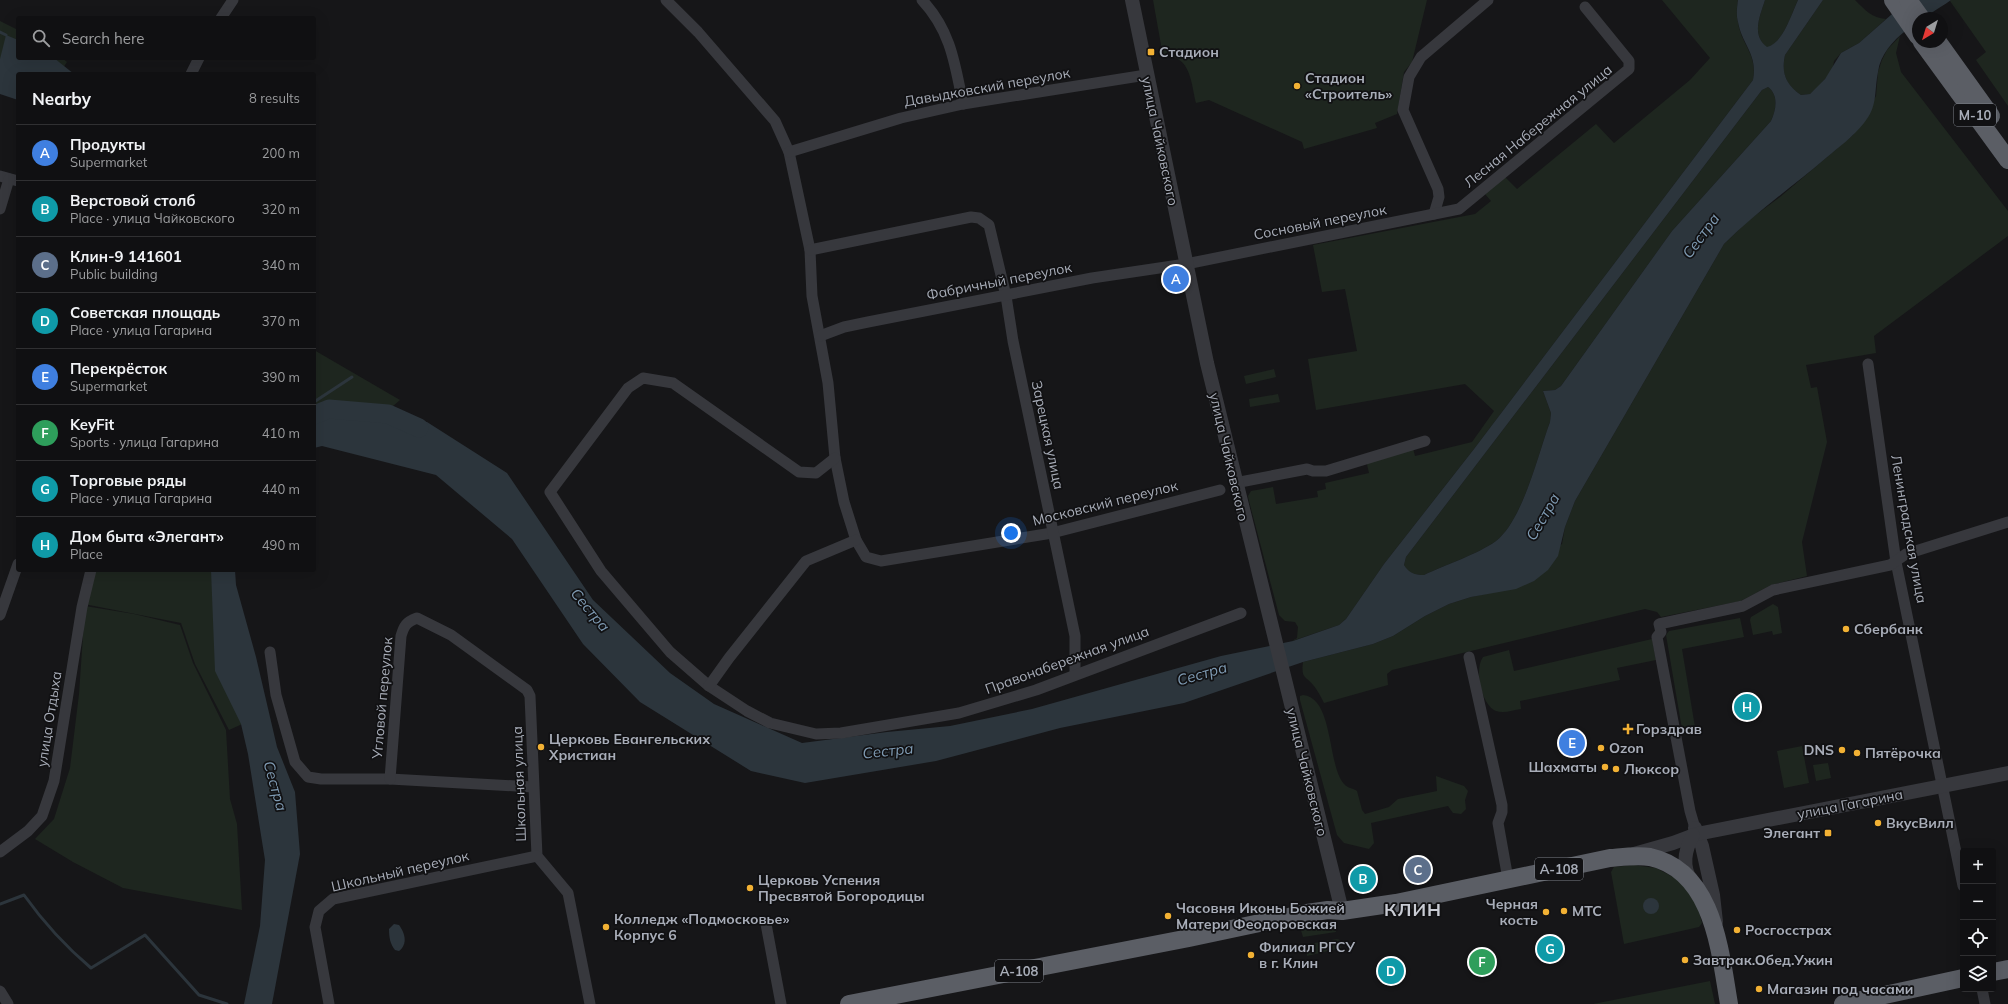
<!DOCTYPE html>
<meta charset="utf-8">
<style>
:root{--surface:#101012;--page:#19191b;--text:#f1f3f6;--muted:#9c9d9f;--line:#303032;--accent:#db2777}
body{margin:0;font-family:Mulish,sans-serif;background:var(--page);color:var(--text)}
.controls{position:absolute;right:12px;bottom:12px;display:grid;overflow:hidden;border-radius:4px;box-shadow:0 4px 16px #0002}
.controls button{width:36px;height:36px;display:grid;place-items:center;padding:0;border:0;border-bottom:1px solid var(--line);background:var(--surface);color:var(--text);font:20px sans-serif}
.compass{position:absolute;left:1912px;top:12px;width:36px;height:36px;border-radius:50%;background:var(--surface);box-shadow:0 4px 16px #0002;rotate:218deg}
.you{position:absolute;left:1011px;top:533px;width:14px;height:14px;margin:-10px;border:3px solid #fff;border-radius:50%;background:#1a73e8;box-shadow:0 0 0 6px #1a73e833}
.badge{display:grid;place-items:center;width:26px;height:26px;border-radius:50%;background:var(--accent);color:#fff;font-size:13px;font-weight:700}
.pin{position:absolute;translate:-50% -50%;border:2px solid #fff;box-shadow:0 1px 4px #0006}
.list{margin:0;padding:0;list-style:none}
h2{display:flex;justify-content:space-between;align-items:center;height:52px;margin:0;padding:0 16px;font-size:17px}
h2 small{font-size:13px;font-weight:400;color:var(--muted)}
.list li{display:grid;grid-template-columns:26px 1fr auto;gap:12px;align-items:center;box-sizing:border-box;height:56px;padding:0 16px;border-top:1px solid var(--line)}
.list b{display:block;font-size:15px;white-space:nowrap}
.list p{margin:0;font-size:13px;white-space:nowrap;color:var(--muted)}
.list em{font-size:13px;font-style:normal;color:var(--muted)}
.icon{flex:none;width:22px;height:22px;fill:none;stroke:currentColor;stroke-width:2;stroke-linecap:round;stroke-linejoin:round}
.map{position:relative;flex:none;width:2008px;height:1004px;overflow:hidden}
.search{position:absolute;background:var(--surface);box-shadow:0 4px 16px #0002;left:16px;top:16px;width:300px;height:44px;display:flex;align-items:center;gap:10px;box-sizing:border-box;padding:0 14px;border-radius:4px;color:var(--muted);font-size:15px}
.panel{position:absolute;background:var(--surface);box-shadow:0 4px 16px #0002;left:16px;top:72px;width:300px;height:500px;border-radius:4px}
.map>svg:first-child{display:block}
.green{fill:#1e261f}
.water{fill:#2c353c;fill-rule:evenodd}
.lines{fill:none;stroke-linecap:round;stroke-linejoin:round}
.stream{stroke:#2c353c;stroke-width:3}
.river{stroke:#2c353c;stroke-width:19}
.minor{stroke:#37383d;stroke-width:11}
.tertiary{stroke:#37383d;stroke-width:14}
.trunk{stroke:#5b5e65;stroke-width:18}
.poi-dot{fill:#f2b134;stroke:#111113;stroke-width:1.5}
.labels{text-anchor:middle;stroke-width:3.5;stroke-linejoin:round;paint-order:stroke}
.shield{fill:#111113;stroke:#7b7e86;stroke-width:1}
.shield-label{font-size:13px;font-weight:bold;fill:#a8adb8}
.poi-label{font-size:14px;font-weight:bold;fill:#a8adb8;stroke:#111113;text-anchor:start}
.street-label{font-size:14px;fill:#a8adb8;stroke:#111113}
.water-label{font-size:15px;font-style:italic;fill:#7f9bb3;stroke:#111113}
.district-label{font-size:18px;font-weight:bold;letter-spacing:1px;fill:#c9ccd4;stroke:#111113}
</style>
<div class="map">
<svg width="2008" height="1004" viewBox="0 0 2008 1004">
<rect width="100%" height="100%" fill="#161618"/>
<g class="green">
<path d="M1153,0H1427L1412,62L1404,72L1397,114L1375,123L1377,128L1304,149L1302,142L1209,100L1196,103C1191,83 1191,54 1163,56Z"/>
<path d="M1662,0H1738C1737,7 1736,15 1738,22C1741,45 1758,54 1753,80L1474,449L1384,564L1346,619L1339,625L1292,641L1297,638L1298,627L1295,622L1285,621L1279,615L1249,501L1248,496L1251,491L1273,487L1276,504L1318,497L1317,491L1326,489L1325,483L1369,473L1366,460L1412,445L1415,456L1472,442L1494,411L1465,384L1316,410L1308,359L1357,351L1345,289L1322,292L1313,245L1475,214L1491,201L1485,194L1505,177L1517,189L1596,124L1614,143L1690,80L1710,58Z"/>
<path d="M1765,0H1798C1791,15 1783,43 1767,48C1751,34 1760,16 1765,0Z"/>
<path d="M1823,0H1855C1865,10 1872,18 1886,19L1859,43L1841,53L1834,61L1832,71L1818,87L1810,94L1801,95C1786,85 1781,73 1785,55Z"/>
<polygon points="1951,0 2008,0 2008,106 1976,60 1986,52 1950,1"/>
<polygon points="0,21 18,30 18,58 62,58 67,62 59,74 18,74 0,93"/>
<path d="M1900,36L1896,53L1901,72L2008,211V236L1874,336L1876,353L1806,365L1811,388L1817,387L1827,442L1802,542L1807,576L1771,585L1741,601L1661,617L1657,612L1645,609L1392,670L1387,674L1388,685L1324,703C1321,697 1318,691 1314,686C1305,675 1301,679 1303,662L1373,644L1393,636L1425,616L1449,604L1471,597L1490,593L1562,544L1565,527L1575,501L1724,244L1749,220L1780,197L1853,135L1876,96L1878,72L1882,60L1887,50Z"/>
<path d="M1768,87C1779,95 1776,110 1771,121L1672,231L1561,386L1555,390L1543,391L1551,413L1550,422C1538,454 1523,520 1496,541C1478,554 1445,565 1424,575C1415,575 1408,573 1404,565L1406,557L1762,90Z"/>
<polygon points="314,350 400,400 386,412 328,408 314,414"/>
<polygon points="1274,369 1276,377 1246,384 1244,376"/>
<polygon points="1278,394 1280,402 1250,407 1249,399"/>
<polygon points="90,570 215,570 249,721 229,730 195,664 181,623 84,604"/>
<polygon points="1773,604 1778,607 1782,633 1773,635 1772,631 1753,635 1750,620 1751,617"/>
<polygon points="85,606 134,614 180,625 193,663 226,730 230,799 237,824 242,910 123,888 73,862 35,839 54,819 70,768 79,694"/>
<polygon points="1740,618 1744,637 1682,649 1695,727 1693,731 1683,735 1666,635 1669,631"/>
<path d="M1652,639L1656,660L1617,668L1620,680L1520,701L1521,709C1513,710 1504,714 1496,711C1481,705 1474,669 1483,657L1509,650L1514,671Z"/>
<path d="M1303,695C1334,698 1327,765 1344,784C1347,788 1353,788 1357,791L1362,810L1365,814L1389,807L1398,799L1437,791L1436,776L1464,786L1468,791L1465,800L1466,809L1461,814L1453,813L1448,806L1371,823L1374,843L1369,849L1344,843L1337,835L1300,700V696Z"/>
<polygon points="1802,746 1809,783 1784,788 1777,751"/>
<polygon points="1828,763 1831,778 1816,781 1813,765"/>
<polygon points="1634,865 1656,868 1681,881 1698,907 1702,923 1699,927 1624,944 1611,872 1614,867"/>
<polygon points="1323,923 1335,925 1336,932 1303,937 1300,927"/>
<polygon points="1337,939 1340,940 1341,948 1307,956 1306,948 1309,947 1309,944"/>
<polygon points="1710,981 1715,1004 1593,1004"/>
</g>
<g class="water">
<path d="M1738,0H1765C1760,16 1751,35 1767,47C1783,43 1791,15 1798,0H1823L1785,55C1781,73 1786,85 1801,95L1810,94L1825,79L1841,53L1859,43L1908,0H1951C1926,18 1883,37 1878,72C1874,92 1878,106 1864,123C1853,137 1839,147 1826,158C1792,187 1755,213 1724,244L1575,501L1565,527L1558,556L1548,570L1534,581L1516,589L1471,597L1449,604L1425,616L1393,636L1373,644L1303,662L1184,703L1060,728L936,761L805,783L751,771L640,702L583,644L512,539L436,475L322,446L314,448V416L342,409L427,422L507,473L593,600L670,673L714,704L802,743L887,732L950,726L1032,709L1221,656L1293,641L1339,625L1346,619L1384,564L1474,449L1753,80C1758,54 1742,45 1738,22C1736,15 1737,7 1738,0ZM1768,87C1779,95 1776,110 1771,121L1672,231L1561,386L1555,390L1543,391L1551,413L1550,422C1538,454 1523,520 1496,541C1478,554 1445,565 1424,575C1415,575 1409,573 1404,565L1406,557L1762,90Z"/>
<polygon points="6,35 18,40 18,58 54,58 74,74 18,74 18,100 0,94 0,59"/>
<polygon points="211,570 235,570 236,585 256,657 277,747 295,792 300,854 272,1004 244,1004 260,926 265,860 248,754 241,724 215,671"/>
<circle cx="1651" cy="906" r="8"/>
<path d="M394,924L399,925C405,933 408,944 399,951L395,950C390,944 389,937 389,929Z"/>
</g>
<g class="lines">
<g class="stream">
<polyline points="0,32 6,35"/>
<polyline points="314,402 352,377"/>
<path d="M0,904L24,895C44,923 65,946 91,968L145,935L199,995L227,1004"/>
</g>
<polyline class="river" points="314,415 329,409 388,414 419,428"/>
<g class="minor">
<polyline points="666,0 698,32 775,121 789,152 810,250 812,296 828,383 835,458 844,502 856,540 866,557 881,561 1052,533 1220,490"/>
<path d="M922,0C951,31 955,64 963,104"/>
<polyline points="221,18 233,0"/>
<polyline points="191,74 199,58"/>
<polyline points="789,152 901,118 963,104 1146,75"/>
<polyline points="0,176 18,181"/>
<polyline points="0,209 9,179"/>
<polyline points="1434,214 1439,197 1438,189 1403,110 1409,77 1421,57 1488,0"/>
<polyline points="810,250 971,217 979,218 989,225 1006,296 1013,341 1075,636 1075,674"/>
<polyline points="820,336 844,327 868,322 1092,278 1186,264 1459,209 1629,69 1629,61 1585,7"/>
<polyline points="1868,364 1896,562 1963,886"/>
<polyline points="835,458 816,473 799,472 673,383 643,378 628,388 550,492 601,571 670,652 709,686 747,711 770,723 816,734 841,733 959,713 1036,690 1241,613"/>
<polyline points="1235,483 1307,469 1313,471 1326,471 1425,441"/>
<polyline points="0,615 18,564"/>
<polyline points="270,652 276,695 295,762 308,777 321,779 390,779 533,787"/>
<polyline points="1469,657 1502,805 1502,812 1498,823 1508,879"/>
<polyline points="709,686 729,658 806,561 856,540"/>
<path d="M390,779L401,636C404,626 406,622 417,618L451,635L527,690L530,696L537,856L568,893L590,1004"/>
<polyline points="1695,828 1690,811 1657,637 1661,632 1659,624 1743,606 1773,590 1890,565 1906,554 2008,522"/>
<polyline points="0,852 28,831 42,816 54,781 82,607 91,570"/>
<polyline points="766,924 781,1004"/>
<polyline points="1982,989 1985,1004"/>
<polyline points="0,991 8,1004"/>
<polyline points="329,1004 315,927 319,911 333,899 537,856"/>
</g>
<g class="tertiary">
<polyline points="1132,0 1207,363 1342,911"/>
<polyline points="1695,828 1702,846 1713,895 1716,922"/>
<polyline points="1634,854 1673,843 1697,834 2008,773"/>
<path d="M1692,882C1681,866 1685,850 1693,835"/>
</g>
<g class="trunk">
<polyline points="1893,0 1918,36"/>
<polyline points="1908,0 1921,18"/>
<polyline points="1922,42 2008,160"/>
<polyline points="1938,42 1991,116"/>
<polyline points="1993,972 2008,969"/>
<path d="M849,1004L1189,938L1307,913L1328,910L1342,911L1396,903L1610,858C1623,857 1637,855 1650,857C1714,871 1720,952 1729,1004"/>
<polyline points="1843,1004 1963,978"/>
</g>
</g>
<g class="poi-dot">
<rect x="1147" y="48" width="8" height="8" rx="2"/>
<circle cx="1297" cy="86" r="4"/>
<circle cx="1846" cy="629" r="4"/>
<path d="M1626 723h4v4h4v4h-4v4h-4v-4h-4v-4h4z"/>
<circle cx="541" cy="747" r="4"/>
<circle cx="1601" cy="748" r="4"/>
<circle cx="1842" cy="750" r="4"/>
<circle cx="1857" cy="753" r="4"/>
<circle cx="1605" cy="767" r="4"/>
<circle cx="1616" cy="769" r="4"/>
<circle cx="1878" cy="823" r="4"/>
<rect x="1824" y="829" width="8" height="8" rx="2"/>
<circle cx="750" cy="888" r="4"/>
<circle cx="1564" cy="911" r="4"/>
<circle cx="1546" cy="912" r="4"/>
<circle cx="1168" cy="916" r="4"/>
<circle cx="606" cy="927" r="4"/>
<circle cx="1737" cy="930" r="4"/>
<circle cx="1251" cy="955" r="4"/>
<circle cx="1685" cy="960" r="4"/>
<circle cx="1759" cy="989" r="4"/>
</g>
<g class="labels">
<g class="shield">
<rect x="1954" y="104" width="42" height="22" rx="3"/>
<rect x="1535" y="858" width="48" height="22" rx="3"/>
<rect x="995" y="960" width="48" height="22" rx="3"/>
</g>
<g class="shield-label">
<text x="1975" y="120">М-10</text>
<text x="1559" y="874">А-108</text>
<text x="1019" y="976">А-108</text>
</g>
<g class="poi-label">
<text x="1159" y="57">Стадион</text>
<text x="1305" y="83">Стадион<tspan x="1305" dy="16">«Строитель»</tspan></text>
<text x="1854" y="634">Сбербанк</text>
<text x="1636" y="734">Горздрав</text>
<text x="549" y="744">Церковь Евангельских<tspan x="549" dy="16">Христиан</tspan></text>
<text x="1609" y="753">Ozon</text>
<text x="1834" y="755" text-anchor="end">DNS</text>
<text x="1865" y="758">Пятёрочка</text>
<text x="1597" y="772" text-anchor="end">Шахматы</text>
<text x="1624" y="774">Люксор</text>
<text x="1886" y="828">ВкусВилл</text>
<text x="1820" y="838" text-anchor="end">Элегант</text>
<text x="758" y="885">Церковь Успения<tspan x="758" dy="16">Пресвятой Богородицы</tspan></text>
<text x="1538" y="909" text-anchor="end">Черная<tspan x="1538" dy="16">кость</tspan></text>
<text x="1176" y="913">Часовня Иконы Божией<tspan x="1176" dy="16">Матери Феодоровская</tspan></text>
<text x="1572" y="916">МТС</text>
<text x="614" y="924">Колледж «Подмосковье»<tspan x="614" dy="16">Корпус 6</tspan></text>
<text x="1745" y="935">Росгосстрах</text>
<text x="1259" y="952">Филиал РГСУ<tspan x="1259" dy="16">в г. Клин</tspan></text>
<text x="1693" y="965">Завтрак.Обед.Ужин</text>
<text x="1767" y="994">Магазин под часами</text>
</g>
<g class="street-label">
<text transform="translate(987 87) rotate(-10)" y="5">Давыдковский переулок</text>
<text transform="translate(1538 126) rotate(-39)" y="5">Лесная Набережная улица</text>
<text transform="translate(1160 141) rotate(78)" y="5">улица Чайковского</text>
<text transform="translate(1320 222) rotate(-11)" y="5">Сосновый переулок</text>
<text transform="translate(999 281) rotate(-11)" y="5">Фабричный переулок</text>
<text transform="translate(1048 435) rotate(78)" y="5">Зарецкая улица</text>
<text transform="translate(1229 457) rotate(77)" y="5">улица Чайковского</text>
<text transform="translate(1105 503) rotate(-14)" y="5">Московский переулок</text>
<text transform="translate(1909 529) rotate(80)" y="5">Ленинградская улица</text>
<text transform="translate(1067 660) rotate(-20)" y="5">Правонабережная улица</text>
<text transform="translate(382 698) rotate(-85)" y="5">Угловой переулок</text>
<text transform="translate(49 719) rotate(-81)" y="5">улица Отдыха</text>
<text transform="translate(1307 772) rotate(76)" y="5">улица Чайковского</text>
<text transform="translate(519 784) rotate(-92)" y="5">Школьная улица</text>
<text transform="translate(1850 804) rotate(-11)" y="5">улица Гагарина</text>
<text transform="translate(400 871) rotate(-13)" y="5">Школьный переулок</text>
</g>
<g class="water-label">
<text transform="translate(1701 236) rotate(-54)" y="5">Сестра</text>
<text transform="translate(1543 517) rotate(-60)" y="5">Сестра</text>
<text transform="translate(590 610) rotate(50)" y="5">Сестра</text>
<text transform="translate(1202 674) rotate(-16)" y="5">Сестра</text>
<text transform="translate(888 751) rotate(-6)" y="5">Сестра</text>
<text transform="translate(275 786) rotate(74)" y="5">Сестра</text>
</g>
<g class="district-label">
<text x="1413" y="916">КЛИН</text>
</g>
</g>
</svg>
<div class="controls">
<button>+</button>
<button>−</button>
<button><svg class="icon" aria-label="locate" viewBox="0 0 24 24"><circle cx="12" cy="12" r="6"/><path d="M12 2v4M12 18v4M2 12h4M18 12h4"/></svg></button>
<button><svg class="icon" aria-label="layers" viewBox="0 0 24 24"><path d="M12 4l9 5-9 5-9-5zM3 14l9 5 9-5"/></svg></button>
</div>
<svg class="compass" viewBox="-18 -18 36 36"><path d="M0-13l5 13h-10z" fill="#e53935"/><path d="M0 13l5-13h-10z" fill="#9c9d9f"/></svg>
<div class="you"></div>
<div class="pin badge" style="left:1176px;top:279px;background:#3f7fe0">A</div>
<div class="pin badge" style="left:1363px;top:879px;background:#0f9aa8">B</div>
<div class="pin badge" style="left:1418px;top:870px;background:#5c6f8a">C</div>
<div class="pin badge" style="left:1391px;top:971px;background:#0f9aa8">D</div>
<div class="pin badge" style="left:1572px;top:743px;background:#3f7fe0">E</div>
<div class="pin badge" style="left:1482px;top:962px;background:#2e9e5b">F</div>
<div class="pin badge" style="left:1550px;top:949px;background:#0f9aa8">G</div>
<div class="pin badge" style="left:1747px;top:707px;background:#0f9aa8">H</div>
<div class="search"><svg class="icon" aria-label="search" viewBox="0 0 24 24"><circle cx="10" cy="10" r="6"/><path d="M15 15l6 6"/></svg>Search here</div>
<section class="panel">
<h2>Nearby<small>8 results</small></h2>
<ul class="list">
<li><span class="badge" style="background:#3f7fe0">A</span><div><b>Продукты</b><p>Supermarket</p></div><em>200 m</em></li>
<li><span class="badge" style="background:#0f9aa8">B</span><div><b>Верстовой столб</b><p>Place · улица Чайковского</p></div><em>320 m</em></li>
<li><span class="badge" style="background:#5c6f8a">C</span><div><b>Клин-9 141601</b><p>Public building</p></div><em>340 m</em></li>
<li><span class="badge" style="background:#0f9aa8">D</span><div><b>Советская площадь</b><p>Place · улица Гагарина</p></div><em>370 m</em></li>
<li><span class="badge" style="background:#3f7fe0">E</span><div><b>Перекрёсток</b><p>Supermarket</p></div><em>390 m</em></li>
<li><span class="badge" style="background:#2e9e5b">F</span><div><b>KeyFit</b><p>Sports · улица Гагарина</p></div><em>410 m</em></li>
<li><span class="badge" style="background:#0f9aa8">G</span><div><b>Tорговые ряды</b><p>Place · улица Гагарина</p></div><em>440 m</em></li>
<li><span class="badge" style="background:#0f9aa8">H</span><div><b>Дом быта «Элегант»</b><p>Place</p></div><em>490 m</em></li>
</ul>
</section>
</div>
